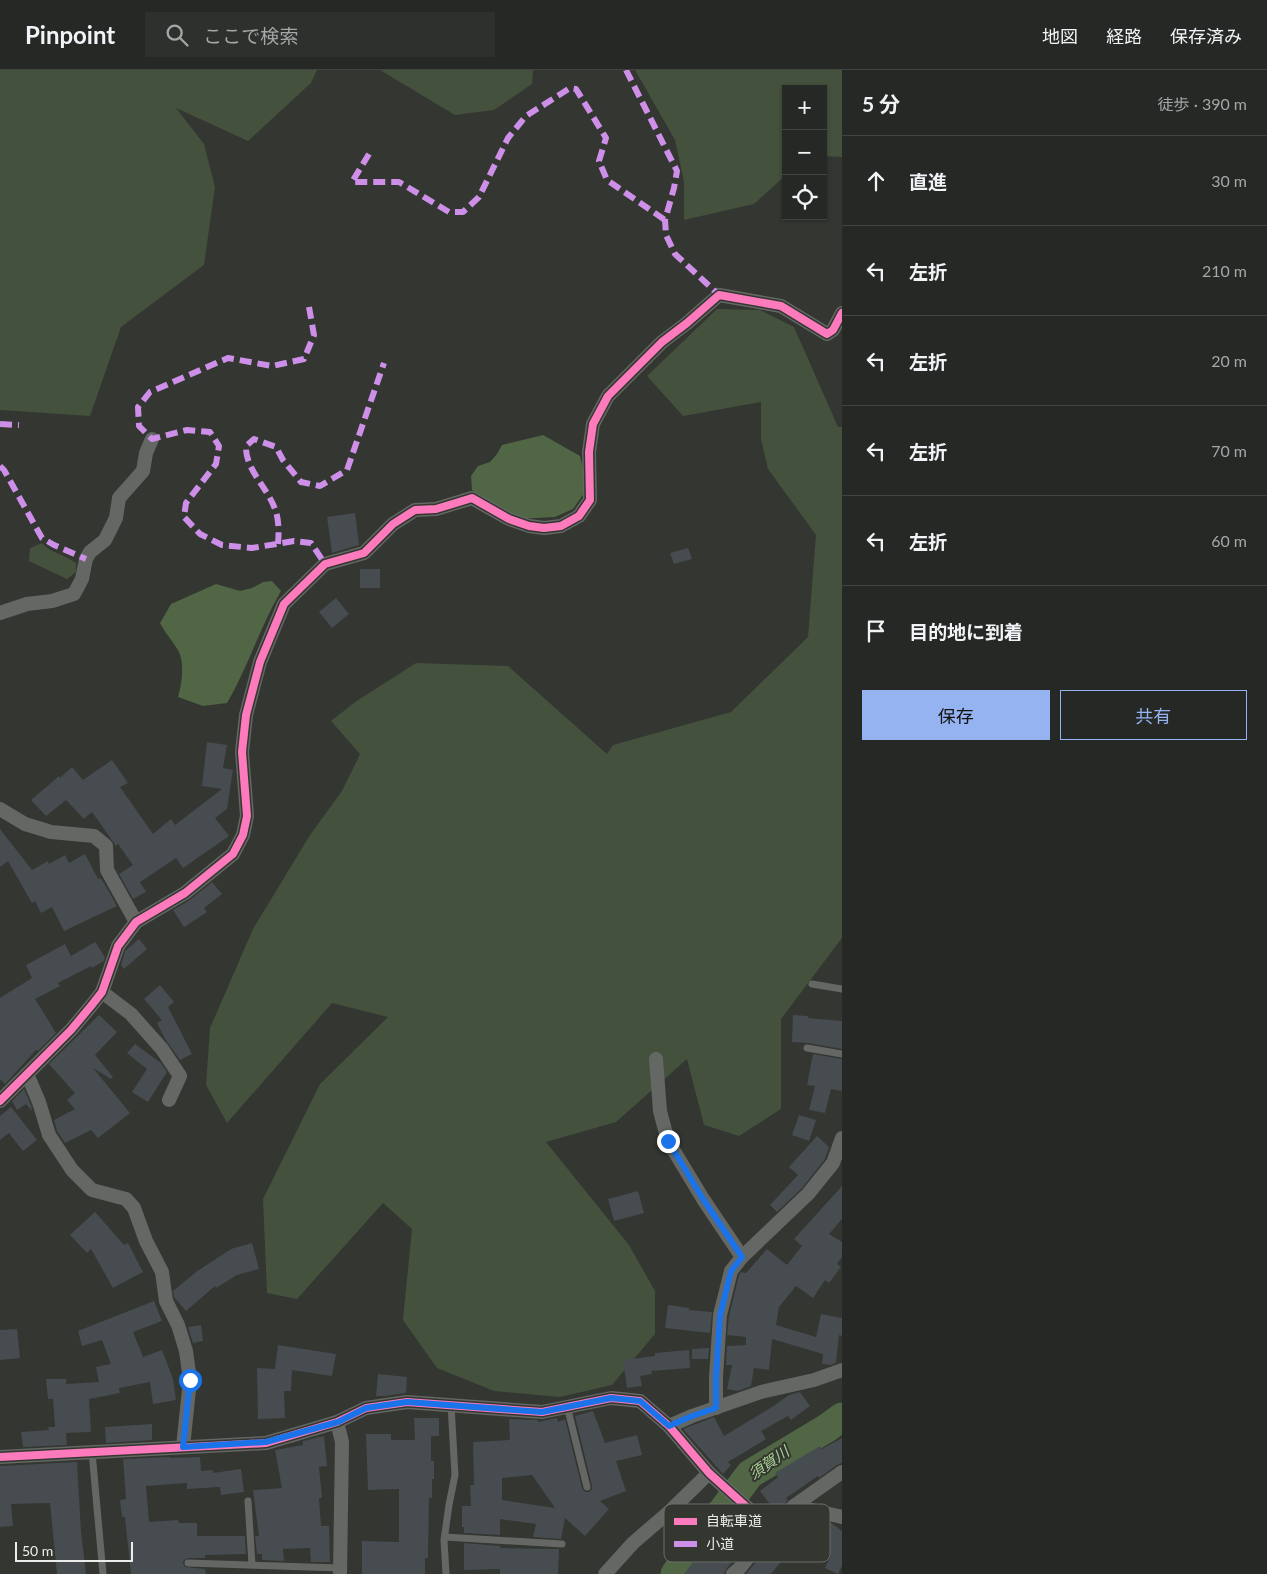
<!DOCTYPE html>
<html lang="ja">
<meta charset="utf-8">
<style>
:root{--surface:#262825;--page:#2e302d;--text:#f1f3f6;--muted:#a4a6a7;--line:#424442;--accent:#95b2f1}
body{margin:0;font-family:Lato,"Noto Sans JP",sans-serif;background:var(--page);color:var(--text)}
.controls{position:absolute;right:15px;top:15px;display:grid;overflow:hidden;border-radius:0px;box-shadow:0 1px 4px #0004}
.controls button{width:45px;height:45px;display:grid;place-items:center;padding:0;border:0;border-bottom:1px solid var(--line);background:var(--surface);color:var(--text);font:25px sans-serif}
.scale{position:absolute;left:15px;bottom:12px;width:118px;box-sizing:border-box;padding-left:5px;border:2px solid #eaede9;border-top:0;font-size:14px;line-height:18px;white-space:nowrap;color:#eaede9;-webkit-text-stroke:4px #333730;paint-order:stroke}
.stop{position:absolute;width:15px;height:15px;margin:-11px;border:4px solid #1a73e8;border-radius:50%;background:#fff}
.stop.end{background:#1a73e8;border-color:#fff;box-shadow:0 1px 5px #0008}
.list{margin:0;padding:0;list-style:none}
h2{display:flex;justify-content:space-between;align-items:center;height:65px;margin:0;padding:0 20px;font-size:21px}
h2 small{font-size:16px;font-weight:400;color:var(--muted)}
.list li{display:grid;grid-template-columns:32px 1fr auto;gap:15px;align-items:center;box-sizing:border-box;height:90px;padding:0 20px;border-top:1px solid var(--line)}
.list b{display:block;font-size:19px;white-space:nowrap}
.list em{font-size:16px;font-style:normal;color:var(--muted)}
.actions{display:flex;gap:10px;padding:15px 20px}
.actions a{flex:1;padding:11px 0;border:1px solid var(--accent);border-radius:0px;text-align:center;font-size:18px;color:var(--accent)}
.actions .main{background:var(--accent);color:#111}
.icon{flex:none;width:28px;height:28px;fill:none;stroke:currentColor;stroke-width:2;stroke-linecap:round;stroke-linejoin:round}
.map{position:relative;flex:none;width:842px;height:1504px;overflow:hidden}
header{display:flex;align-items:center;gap:30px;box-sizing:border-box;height:70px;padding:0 25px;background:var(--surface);border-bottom:1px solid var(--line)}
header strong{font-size:24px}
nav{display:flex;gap:28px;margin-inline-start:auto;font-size:18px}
.search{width:350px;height:45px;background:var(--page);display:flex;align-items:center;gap:12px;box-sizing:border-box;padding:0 18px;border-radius:0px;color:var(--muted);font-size:19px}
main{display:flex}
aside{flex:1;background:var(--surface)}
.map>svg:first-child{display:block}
.green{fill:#44513d}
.water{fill:#506644}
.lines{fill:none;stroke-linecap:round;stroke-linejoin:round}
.river{stroke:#506644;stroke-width:29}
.building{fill:#464c50;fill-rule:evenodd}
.lane{stroke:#656764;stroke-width:7}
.street{stroke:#656764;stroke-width:14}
.quiet{stroke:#ce8fe9;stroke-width:6;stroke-dasharray:12 6;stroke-linecap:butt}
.cycleway-casing{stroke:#333730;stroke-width:11}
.cycleway{stroke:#fd7abc;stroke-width:8}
.route{stroke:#1a73e8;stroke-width:6}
.labels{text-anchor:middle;stroke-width:4;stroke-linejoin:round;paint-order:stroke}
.water-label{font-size:15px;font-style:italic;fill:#acd497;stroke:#333730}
.key{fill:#333730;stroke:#6a6e68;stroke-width:1}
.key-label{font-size:14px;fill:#eaede9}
</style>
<header>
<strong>Pinpoint</strong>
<div class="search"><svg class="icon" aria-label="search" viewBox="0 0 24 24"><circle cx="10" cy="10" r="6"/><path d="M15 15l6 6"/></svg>ここで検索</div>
<nav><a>地図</a><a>経路</a><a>保存済み</a></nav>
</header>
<main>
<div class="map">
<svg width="842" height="1504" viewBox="0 0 842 1504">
<rect width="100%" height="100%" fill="#333631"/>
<g class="green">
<polygon points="0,0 317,0 311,13 248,71 176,38 204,74 215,117 204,195 121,257 90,346 0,340"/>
<polygon points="380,0 533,0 532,14 494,40 455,45"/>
<polygon points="635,0 842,0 842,87 823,86 823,19 786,19 786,105 754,134 684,150 684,112 675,70"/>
<polygon points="717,239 760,240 794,257 838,357 842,357 842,868 781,949 781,1039 739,1066 704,1055 687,989 616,1052 546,1072 629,1175 655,1221 655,1264 612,1315 560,1327 494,1321 437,1298 403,1250 412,1159 383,1133 297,1229 267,1223 263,1129 320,1014 388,947 332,933 227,1053 206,1015 210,958 253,859 310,765 342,721 360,684 331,651 355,632 416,593 508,596 607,684 613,675 731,642 808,567 816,465 768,399 761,369 761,332 683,346 647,306"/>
<path d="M42,473C52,484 64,484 76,493V502L67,509L29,491L30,478Z"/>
</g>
<g class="water">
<polygon points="543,365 580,386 586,410 585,422 573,439 555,447 518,449 493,435 472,420 471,406 478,396 490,392 497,384 502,375"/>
<path d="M272,511L281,521C260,557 248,597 227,633L203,636L178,627C182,613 185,593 178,580C172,570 165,563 160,553L171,534L216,514L240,521L252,518L263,512Z"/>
</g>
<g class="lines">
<polyline class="river" points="675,1504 750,1404 827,1358 842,1347"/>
</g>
<g class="building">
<polygon points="355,443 359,475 332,483 327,447"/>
<polygon points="688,478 692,489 674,494 670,483"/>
<rect x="360" y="499" width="20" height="19"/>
<polygon points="336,528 349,544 332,558 319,542"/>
<polygon points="207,672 227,675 223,698 233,700 227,739 215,748 229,766 183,798 176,788 140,812 146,822 133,829 119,804 133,795 118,774 116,776 92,742 84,749 66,730 46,746 31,730 59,706 60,708 72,697 83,710 112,690 128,713 120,717 153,764 171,749 175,755 222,719 202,716"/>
<polygon points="0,759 32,800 48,791 49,794 65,785 69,793 85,784 98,809 100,808 104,813 117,836 64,861 52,837 41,843 35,831 32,833 8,791 0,797"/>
<polygon points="212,812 222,824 204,838 207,842 184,857 173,840 190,830"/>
<polygon points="139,869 147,879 124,899 121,895 125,881"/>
<polygon points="95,872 105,887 104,891 92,898 91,896 58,913 60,916 35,929 56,963 38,981 36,980 5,1014 0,1009 0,928 32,908 26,895 65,874 71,886"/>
<polygon points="160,915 174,932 168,937 192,984 180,990 165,969 157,953 162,950 144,929"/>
<polygon points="99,945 117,962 95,985 113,1007 111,1009 93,998 130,1043 98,1068 91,1060 65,1073 57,1061 54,1050 75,1039 67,1030 75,1023 49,994"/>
<polygon points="793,945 808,946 808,948 842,951 842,979 808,973 792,972"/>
<polygon points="135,974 161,993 167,1002 148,1032 132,1022 147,999 127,983"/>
<polygon points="813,984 842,989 842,1021 831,1019 825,1043 809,1040 815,1016 807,1015"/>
<polygon points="24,1019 31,1035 32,1041 26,1034 17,1040 12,1031"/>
<polygon points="11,1037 37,1070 23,1081 9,1063 0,1070 0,1046"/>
<polygon points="799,1045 816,1050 809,1071 792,1065"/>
<polygon points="817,1066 829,1077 825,1089 802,1118 777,1142 770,1135 798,1105 789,1097"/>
<polygon points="842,1116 842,1149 829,1164 842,1172 842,1187 837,1194 841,1197 829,1213 825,1210 813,1228 796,1216 779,1237 776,1255 816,1267 821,1244 842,1248 842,1266 839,1265 836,1293 831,1295 822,1294 823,1284 772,1269 769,1300 754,1298 751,1316 738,1321 727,1319 732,1295 726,1295 727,1276 746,1275 746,1267 727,1265 729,1246 739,1205 741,1202 746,1203 767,1179 787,1195 802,1176 794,1169"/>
<polygon points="638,1121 644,1143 614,1151 608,1129"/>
<polygon points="95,1142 124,1175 128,1173 143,1202 113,1218 91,1179 87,1183 70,1165"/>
<polygon points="252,1173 259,1199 237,1205 216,1218 215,1216 186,1241 174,1227 173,1221 196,1202 231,1179"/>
<polygon points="154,1231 162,1251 133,1262 143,1287 162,1280 173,1309 176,1330 153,1334 150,1312 119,1318 120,1323 89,1329 91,1362 66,1363 67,1375 23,1377 21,1362 49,1360 48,1357 55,1357 53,1329 48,1329 46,1309 66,1309 66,1314 99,1312 96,1297 111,1294 102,1270 82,1276 78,1261"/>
<polygon points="668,1235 689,1238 689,1240 712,1242 710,1263 665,1258"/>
<polygon points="201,1255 203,1271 193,1273 188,1257"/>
<polygon points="17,1259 20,1288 0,1290 0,1260"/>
<polygon points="278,1275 336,1284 332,1306 292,1300 291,1321 284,1321 285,1348 258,1349 257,1298 275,1299"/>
<polygon points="709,1278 708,1289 692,1289 692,1279"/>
<polygon points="689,1280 690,1298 651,1301 652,1304 640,1306 642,1316 627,1318 623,1290 655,1286 655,1283"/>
<polygon points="378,1304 407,1307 406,1323 385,1326 376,1326"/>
<polygon points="800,1322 810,1336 791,1350 788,1346 761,1361 766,1369 728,1392 731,1395 723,1404 683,1359 714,1347 724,1366 775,1335 789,1325"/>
<path d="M593,1341L605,1373L637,1365L642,1385L616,1391L626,1421L600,1431L609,1439L585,1466L565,1448L561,1469L533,1467L536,1454L500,1449V1465L464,1463V1457H462V1436H471L470,1415H474L473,1372L510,1370L509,1349L538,1350V1352L557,1348L558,1352L565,1349L582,1418L585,1422H589L592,1419V1416L575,1346ZM532,1405L555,1438L502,1430V1408Z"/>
<polygon points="414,1348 439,1348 439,1366 431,1366 431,1391 434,1391 434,1409 432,1409 432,1428 429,1428 428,1488 425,1488 425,1504 362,1504 362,1471 399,1472 399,1419 368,1420 366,1364 391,1364 391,1370 415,1370"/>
<polygon points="152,1354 152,1370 106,1373 105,1357"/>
<polygon points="324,1366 327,1396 319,1397 322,1428 319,1428 321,1456 329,1456 330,1492 311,1492 310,1478 283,1479 284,1491 262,1490 262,1484 257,1484 255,1466 259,1466 253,1420 282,1418 275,1380 303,1375 303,1371"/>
<polygon points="842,1368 842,1393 837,1395 819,1408 818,1406 786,1428 788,1430 776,1442 760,1421 778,1407 775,1403 820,1376 822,1379"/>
<polygon points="170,1387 170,1388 200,1387 201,1401 213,1400 213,1403 241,1399 244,1422 221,1425 220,1417 187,1419 187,1413 146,1416 149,1452 178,1450 179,1453 197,1453 197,1466 245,1466 246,1484 205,1485 205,1488 188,1488 184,1490 183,1493 185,1497 205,1499 206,1504 131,1504 125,1447 122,1447 120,1430 126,1429 123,1389"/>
<polygon points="77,1392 81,1462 86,1504 57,1504 50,1433 11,1434 13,1456 0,1457 0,1396"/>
<polygon points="797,1446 806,1448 808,1450 810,1449 831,1453 842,1461 842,1496 838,1504 825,1498 831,1485 804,1462 785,1480 788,1483 771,1504 746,1504 778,1465"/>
<polygon points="740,1447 758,1462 727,1498 724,1504 684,1504 705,1477 708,1480 724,1461 726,1463"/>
<polygon points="464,1473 500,1476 500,1478 559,1479 558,1504 500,1504 500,1499 464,1500"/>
</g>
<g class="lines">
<g class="lane">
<polyline points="812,914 842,919"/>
<polyline points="807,978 842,984"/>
<polyline points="567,1336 587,1417"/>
<polyline points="92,1382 103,1504"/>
<polyline points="248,1431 252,1495"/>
<polyline points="445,1467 562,1474"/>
<polyline points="188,1493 340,1498"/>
<polyline points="446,1504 444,1470 449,1435 455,1405 451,1335"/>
</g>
<g class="street">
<polyline points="0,543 27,534 52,531 74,524 82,509 86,489 90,482 105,470 116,448 119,428 143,401 146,383 152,369"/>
<polyline points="0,739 25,754 51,762 94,766 106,776 107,800 136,852"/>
<polyline points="102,922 131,944 162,979 180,1006 169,1030"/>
<polyline points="656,989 660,1041 668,1071 703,1129 742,1187"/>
<polyline points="27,1004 39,1032 49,1065 72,1100 92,1120 126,1129 134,1138 146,1171 162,1202 166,1231 178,1255 186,1281 190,1310 183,1377"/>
<polyline points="0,1031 71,960 91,936 102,922 118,876 136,852 185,823 233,784 243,765 247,746 242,682 246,645 260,592 284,534 325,494 364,483 393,454 415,440 436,439 472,428 509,449 529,456 544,458 561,456 579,446 590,430 589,382 593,354 608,326 662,272 687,253 719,225 781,236 827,264 833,260 842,243"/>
<polyline points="716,1338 716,1307 720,1245 731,1201 742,1187 808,1124 833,1093 842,1068"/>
<polyline points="337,1352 342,1372 340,1504"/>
<polyline points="669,1356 692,1346 761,1322 814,1310 842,1300"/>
<polyline points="0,1387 266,1373 337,1352 366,1338 407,1332 542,1342 611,1328 640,1331 669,1356 709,1403 771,1459"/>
<polyline points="794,1436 842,1447"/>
<polyline points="605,1504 633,1473 669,1442 709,1403"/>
<polyline points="733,1504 739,1499 771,1459 794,1436 842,1402"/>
</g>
<g class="quiet">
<polyline points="626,0 677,101 674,118 665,150 666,165 675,184 719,225"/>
<polyline points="369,84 352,112 399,112 449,142 463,142 479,127 508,68 526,46 570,18 576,19 606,68 599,91 607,110 665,150"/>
<polyline points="309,237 314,265 304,289 272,296 228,288 150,322 138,337 139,356 152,369 187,360 210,362 219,376 216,394 186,433 184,447 200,464 222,475 252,478 294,471 311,473 325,494"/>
<polyline points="0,354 19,355"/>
<polyline points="0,396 4,400 42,468 54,475 86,489"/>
<path d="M278,474C279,463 279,449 275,439C267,417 245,399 246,376L254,369L276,377L283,390L301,412L320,416L347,400L384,293"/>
</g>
<defs>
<g id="cycleway">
<polyline points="0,1031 71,960 91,936 102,922 118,876 136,852 185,823 233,784 243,765 247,746 242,682 246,645 260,592 284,534 325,494 364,483 393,454 415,440 436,439 472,428 509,449 529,456 544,458 561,456 579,446 590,430 589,382 593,354 608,326 662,272 687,253 719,225 781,236 827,264 833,260 842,243"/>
<polyline points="0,1387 266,1373 337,1352 366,1338 407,1332 542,1342 611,1328 640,1331 669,1356 709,1403 771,1459"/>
</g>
</defs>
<use href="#cycleway" class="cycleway-casing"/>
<use href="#cycleway" class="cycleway"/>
</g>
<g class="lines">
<polyline class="route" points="190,1310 183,1377 266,1372 338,1352 366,1338 407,1332 542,1342 611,1328 640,1331 669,1356 692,1346 716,1338 716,1307 720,1246 731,1201 742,1187 703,1129 668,1071"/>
</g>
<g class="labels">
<g class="water-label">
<text transform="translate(769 1393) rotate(-35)" y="5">須賀川</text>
</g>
</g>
<rect x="664" y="1434" width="166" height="58" rx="8" class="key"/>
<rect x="674" y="1448" width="23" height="7" fill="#fd7abc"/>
<rect x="674" y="1471" width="23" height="6" fill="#ce8fe9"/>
<g class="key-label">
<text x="706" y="1456">自転車道</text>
<text x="706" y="1479">小道</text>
</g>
</svg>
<div class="controls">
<button>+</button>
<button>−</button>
<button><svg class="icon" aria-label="locate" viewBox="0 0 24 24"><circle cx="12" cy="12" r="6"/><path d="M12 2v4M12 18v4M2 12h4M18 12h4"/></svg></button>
</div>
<div class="scale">50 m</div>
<div class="stop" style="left:190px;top:1310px"></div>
<div class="stop end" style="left:668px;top:1071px"></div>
</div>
<aside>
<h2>5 分<small>徒歩 · 390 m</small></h2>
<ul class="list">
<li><svg class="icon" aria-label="ahead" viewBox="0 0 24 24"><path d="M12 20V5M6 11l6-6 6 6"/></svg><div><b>直進</b></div><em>30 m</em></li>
<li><svg class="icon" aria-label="left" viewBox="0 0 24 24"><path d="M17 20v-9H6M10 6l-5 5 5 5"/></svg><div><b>左折</b></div><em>210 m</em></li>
<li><svg class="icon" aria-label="left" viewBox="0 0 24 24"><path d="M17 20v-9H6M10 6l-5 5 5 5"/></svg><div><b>左折</b></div><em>20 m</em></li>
<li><svg class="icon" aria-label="left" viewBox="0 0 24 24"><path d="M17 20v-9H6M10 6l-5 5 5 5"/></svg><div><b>左折</b></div><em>70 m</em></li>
<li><svg class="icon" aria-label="left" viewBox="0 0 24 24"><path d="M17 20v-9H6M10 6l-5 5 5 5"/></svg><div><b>左折</b></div><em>60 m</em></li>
<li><svg class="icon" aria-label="arrive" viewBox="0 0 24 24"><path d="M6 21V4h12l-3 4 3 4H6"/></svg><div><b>目的地に到着</b></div></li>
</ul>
<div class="actions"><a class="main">保存</a><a>共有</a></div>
</aside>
</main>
